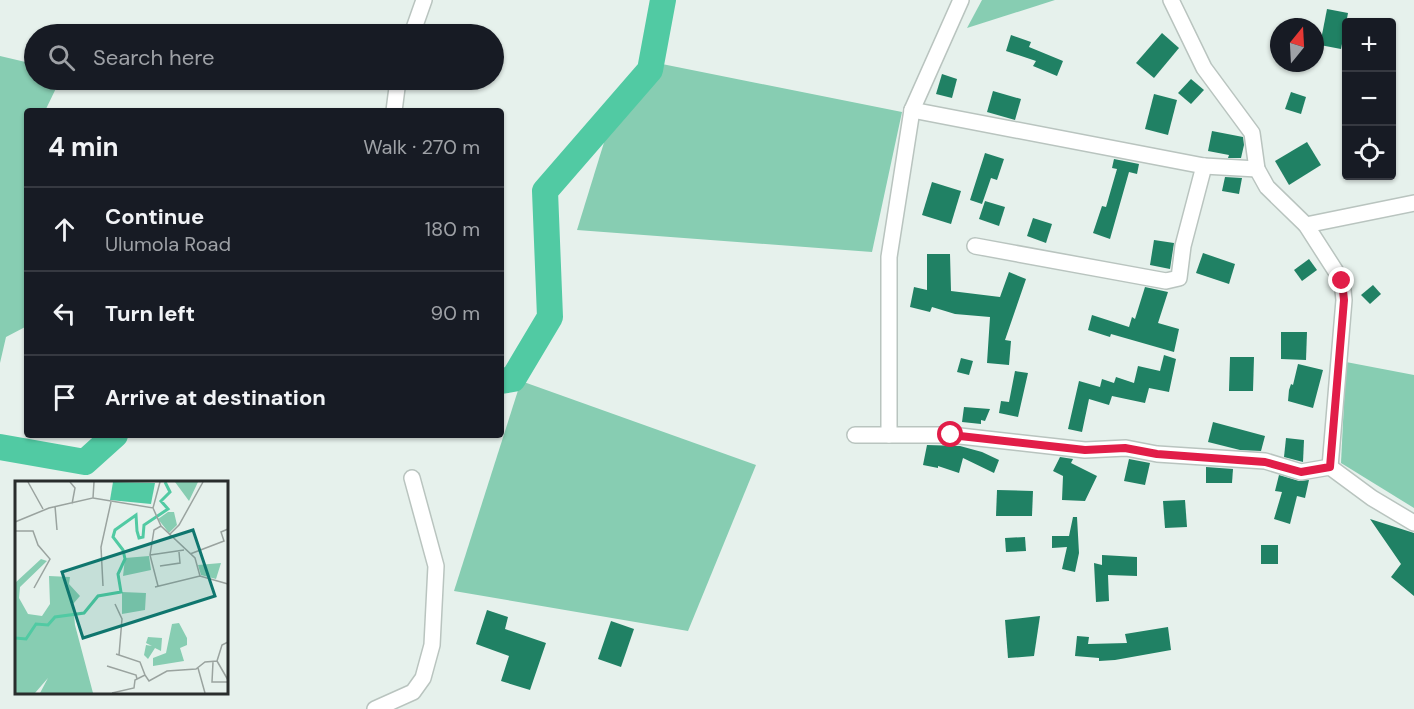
<!DOCTYPE html>
<meta charset="utf-8">
<style>
:root{--surface:#171b24;--page:#20242c;--text:#f1f3f6;--muted:#9ea1a6;--line:#363941}
body{margin:0;font-family:"DM Sans",sans-serif;background:var(--page);color:var(--text)}
.controls{position:absolute;right:18px;top:18px;display:grid;overflow:hidden;border-radius:6px;box-shadow:0 2px 4px #0004}
.controls button{width:54px;height:54px;display:grid;place-items:center;padding:0;border:0;border-bottom:2px solid var(--line);background:var(--surface);color:var(--text);font:30px sans-serif}
.compass{position:absolute;left:1270px;top:18px;width:54px;height:54px;border-radius:50%;background:var(--surface);box-shadow:0 2px 4px #0004;rotate:18deg}
.stop{position:absolute;width:18px;height:18px;margin:-14px;border:4px solid #e11d48;border-radius:50%;background:#fff}
.stop.end{background:#e11d48;border-color:#fff;box-shadow:0 2px 6px #0008}
.list{margin:0;padding:0;list-style:none}
h2{display:flex;justify-content:space-between;align-items:center;height:78px;margin:0;padding:0 24px;font-size:26px}
h2 small{font-size:20px;font-weight:400;color:var(--muted)}
.list li{display:grid;grid-template-columns:39px 1fr auto;gap:18px;align-items:center;box-sizing:border-box;height:84px;padding:0 24px;border-top:2px solid var(--line)}
.list b{display:block;font-size:22px;white-space:nowrap}
.list p{margin:0;font-size:20px;white-space:nowrap;color:var(--muted)}
.list em{font-size:20px;font-style:normal;color:var(--muted)}
.icon{flex:none;width:33px;height:33px;fill:none;stroke:currentColor;stroke-width:2;stroke-linecap:round;stroke-linejoin:round}
.map{position:relative;flex:none;width:1414px;height:709px;overflow:hidden}
.search{position:absolute;background:var(--surface);box-shadow:0 2px 4px #0004;left:24px;top:24px;width:480px;height:66px;display:flex;align-items:center;gap:15px;box-sizing:border-box;padding:0 21px;border-radius:33px;color:var(--muted);font-size:22px}
.panel{position:absolute;background:var(--surface);box-shadow:0 2px 4px #0004;left:24px;top:108px;width:480px;height:330px;border-radius:6px}
.map>svg:first-child{display:block}
.green{fill:#87cdb2}
.lines{fill:none;stroke-linecap:round;stroke-linejoin:round}
.river{stroke:#51caa3;stroke-width:26}
.building{fill:#208164}
.minor-casing{stroke:#b9c4bf;stroke-width:18}
.minor{stroke:#fff;stroke-width:15}
.route{stroke:#e11d48;stroke-width:8}
.inset-river{fill:none;stroke:#51caa3;stroke-width:3}
.inset-road{fill:none;stroke:#9aa39f;stroke-width:1.5}
.view{fill:#0f766e;fill-opacity:0.15;stroke:#0f766e;stroke-width:3}
.inset-edge{fill:none;stroke:#292d2c;stroke-width:3}
</style>
<div class="map">
<svg width="1414" height="709" viewBox="0 0 1414 709">
<rect width="100%" height="100%" fill="#e6f1ec"/>
<g class="green">
<polygon points="982,0 1055,0 967,28"/>
<polygon points="0,56 34,64 34,80 60,80 45,111 27,111 27,326 6,337 0,363"/>
<polygon points="662,64 902,112 872,252 577,230 606,136"/>
<polygon points="1346,362 1414,375 1414,508 1341,463"/>
<polygon points="521,381 756,465 688,631 454,591"/>
</g>
<g class="lines">
<g class="river">
<polyline points="501,381 513,379 550,317 545,191 650,70 663,0"/>
<polyline points="0,447 85,462 115,435"/>
</g>
</g>
<g class="building">
<polygon points="1327,9 1348,13 1341,49 1320,45"/>
<polygon points="1162,33 1179,48 1154,78 1136,63"/>
<polygon points="1011,35 1031,42 1029,47 1063,61 1057,76 1033,66 1036,61 1006,51"/>
<polygon points="942,74 957,79 952,98 936,94"/>
<polygon points="1191,79 1204,90 1191,104 1178,93"/>
<polygon points="993,91 1021,99 1015,120 987,112"/>
<polygon points="1291,92 1306,97 1301,114 1285,109"/>
<polygon points="1154,94 1177,100 1168,135 1145,129"/>
<polygon points="1212,131 1243,137 1244,145 1241,158 1228,158 1229,155 1208,151"/>
<polygon points="1307,142 1321,165 1289,185 1275,161"/>
<polygon points="985,153 1004,159 997,180 991,178 982,204 970,200"/>
<polygon points="1114,159 1139,164 1137,174 1129,172 1110,239 1093,233 1102,206 1106,207 1117,169 1112,168"/>
<polygon points="1225,177 1242,178 1239,194 1222,191"/>
<polygon points="932,182 961,191 951,224 922,215"/>
<polygon points="985,201 1005,207 999,226 979,219"/>
<polygon points="1033,218 1052,224 1046,243 1027,236"/>
<polygon points="1154,240 1174,243 1170,269 1150,265"/>
<polygon points="1203,253 1235,264 1229,284 1196,273"/>
<polygon points="927,254 950,254 951,291 1000,297 1009,272 1026,279 1005,340 1011,341 1009,365 987,363 990,317 955,314 932,307 930,312 910,307 914,287 927,290"/>
<polygon points="1309,259 1317,270 1302,281 1294,270"/>
<polygon points="1373,285 1381,294 1370,304 1361,295"/>
<polygon points="1145,287 1168,292 1158,323 1179,329 1174,352 1111,334 1110,337 1088,330 1092,315 1129,327 1132,317 1135,319"/>
<polygon points="1281,332 1307,332 1306,360 1281,359"/>
<polygon points="1164,355 1176,359 1169,392 1149,388 1145,403 1112,396 1109,405 1089,399 1082,432 1068,429 1079,381 1100,387 1102,379 1114,383 1116,377 1134,383 1138,366 1160,371"/>
<polygon points="1230,357 1254,357 1253,391 1229,391"/>
<polygon points="961,358 973,361 969,375 957,372"/>
<polygon points="1298,364 1323,370 1313,408 1288,401 1289,390 1291,384 1293,385"/>
<polygon points="1015,371 1028,373 1018,417 999,413 1001,401 1009,402"/>
<polygon points="964,407 990,409 985,421 981,420 981,424 962,422"/>
<polygon points="1213,422 1265,436 1261,451 1240,450 1208,442"/>
<polygon points="1286,438 1304,440 1303,462 1284,457"/>
<polygon points="927,445 960,446 982,452 999,460 994,473 963,458 959,473 938,466 938,468 923,465"/>
<polygon points="1060,457 1073,459 1071,463 1097,476 1085,501 1062,500 1063,476 1053,471"/>
<polygon points="1129,459 1150,463 1145,485 1124,481"/>
<polygon points="1206,467 1233,469 1232,483 1206,483"/>
<polygon points="1279,475 1299,481 1309,480 1305,498 1297,496 1290,524 1274,519 1282,492 1275,491"/>
<polygon points="997,490 1033,491 1032,516 996,516"/>
<polygon points="1185,500 1187,527 1165,528 1163,501"/>
<polygon points="1073,517 1077,517 1079,553 1075,572 1062,569 1067,547 1052,548 1052,536 1069,536"/>
<polygon points="1370,519 1414,533 1414,596 1391,577 1401,564"/>
<polygon points="1025,537 1026,551 1006,552 1005,538"/>
<rect x="1261" y="545" width="17" height="19"/>
<polygon points="1102,555 1137,557 1137,576 1108,575 1109,601 1096,602 1094,563 1102,565"/>
<polygon points="487,610 508,617 505,629 546,643 530,690 501,681 509,656 476,644"/>
<polygon points="1040,616 1034,656 1008,658 1005,620"/>
<polygon points="611,621 634,629 621,667 598,659"/>
<polygon points="1168,627 1171,650 1115,660 1099,661 1099,658 1075,656 1077,636 1089,637 1088,644 1127,643 1125,634"/>
</g>
<g class="lines">
<defs>
<g id="minor">
<polyline points="1171,0 1204,68 1252,133 1257,169 1267,187 1306,225 1342,281 1344,300 1330,467"/>
<polyline points="412,34 424,0"/>
<polyline points="912,110 1204,166 1257,169"/>
<polyline points="394,111 398,80"/>
<polyline points="1306,225 1414,203"/>
<polyline points="975,246 1166,281 1179,278 1183,246 1204,166"/>
<polyline points="855,435 951,435 1085,450 1126,448 1157,454 1265,461 1301,472 1330,467 1372,498 1414,523"/>
<polyline points="889,435 889,257 912,110 961,0"/>
<polyline points="375,709 413,692 423,678 432,645 436,566 412,478"/>
</g>
</defs>
<use href="#minor" class="minor-casing"/>
<use href="#minor" class="minor"/>
</g>
<g class="lines">
<polyline class="route" points="951,435 1085,450 1125,448 1157,454 1265,462 1301,472 1330,467 1344,300 1342,281"/>
</g>
<g transform="translate(15 481)">
<rect width="213" height="213" fill="#e6f1ec"/>
<path d="M160,1H183L174,20ZM153,31H159L162,44L154,52L143,38ZM134,75L136,89L108,95L110,77ZM26,78L32,80L5,106L4,117L13,133L27,135L35,123L34,95L55,96L54,103L65,115L58,123L60,144L78,212H25L33,197L20,212H0V102ZM206,82L201,98L186,94L183,84ZM107,111L131,112L130,129L107,133ZM164,142L172,157V164L165,167L169,180L138,185V177L151,172L157,143ZM133,156L147,157L146,170L140,167L133,178L129,174L131,164L137,165L131,162Z" fill="#87cdb2"/>
<path d="M98,1L140,2L136,23L95,19Z" fill="#51caa3"/>
<path class="inset-river" d="M0,157L11,158L21,143L33,144L40,136L69,132L83,115L106,111L103,93L110,78L108,69L98,56L100,49L121,34L122,50L124,57L128,56L129,44L153,28L146,20L155,11L150,1"/>
<path class="inset-road" d="M13,1L28,28M55,1L60,7L57,23M78,17L138,27L145,1M40,25L42,49M138,27L146,45L180,77L185,95M0,41L34,27L78,17L79,1M0,50H18L23,64L35,78L19,107M154,54L164,44L188,1M175,73L209,60L206,51L213,48M135,74L169,69M145,85L165,82L164,71M88,105L86,66L96,21M143,105L135,74L139,49L146,45M140,106L185,95L213,103M100,123L107,138L104,174M101,173L125,181L130,194M202,180L213,199M198,181L197,201H213M92,185L121,194L122,198M183,187L190,212M97,212L119,207L120,199L130,194L134,200L152,190L181,188L190,181L202,180L207,164L213,161"/>
<path class="view" d="M178,49L200,115L68,157L47,91Z"/>
<rect width="213" height="213" class="inset-edge"/>
</g>
</svg>
<div class="controls">
<button>+</button>
<button>−</button>
<button><svg class="icon" aria-label="locate" viewBox="0 0 24 24"><circle cx="12" cy="12" r="6"/><path d="M12 2v4M12 18v4M2 12h4M18 12h4"/></svg></button>
</div>
<svg class="compass" viewBox="-18 -18 36 36"><path d="M0-13l5 13h-10z" fill="#e53935"/><path d="M0 13l5-13h-10z" fill="#9ea1a6"/></svg>
<div class="stop" style="left:951px;top:435px"></div>
<div class="stop end" style="left:1342px;top:281px"></div>
<div class="search"><svg class="icon" aria-label="search" viewBox="0 0 24 24"><circle cx="10" cy="10" r="6"/><path d="M15 15l6 6"/></svg>Search here</div>
<section class="panel">
<h2>4 min<small>Walk · 270 m</small></h2>
<ul class="list">
<li><svg class="icon" aria-label="ahead" viewBox="0 0 24 24"><path d="M12 20V5M6 11l6-6 6 6"/></svg><div><b>Continue</b><p>Ulumola Road</p></div><em>180 m</em></li>
<li><svg class="icon" aria-label="left" viewBox="0 0 24 24"><path d="M17 20v-9H6M10 6l-5 5 5 5"/></svg><div><b>Turn left</b></div><em>90 m</em></li>
<li><svg class="icon" aria-label="arrive" viewBox="0 0 24 24"><path d="M6 21V4h12l-3 4 3 4H6"/></svg><div><b>Arrive at destination</b></div></li>
</ul>
</section>
</div>
